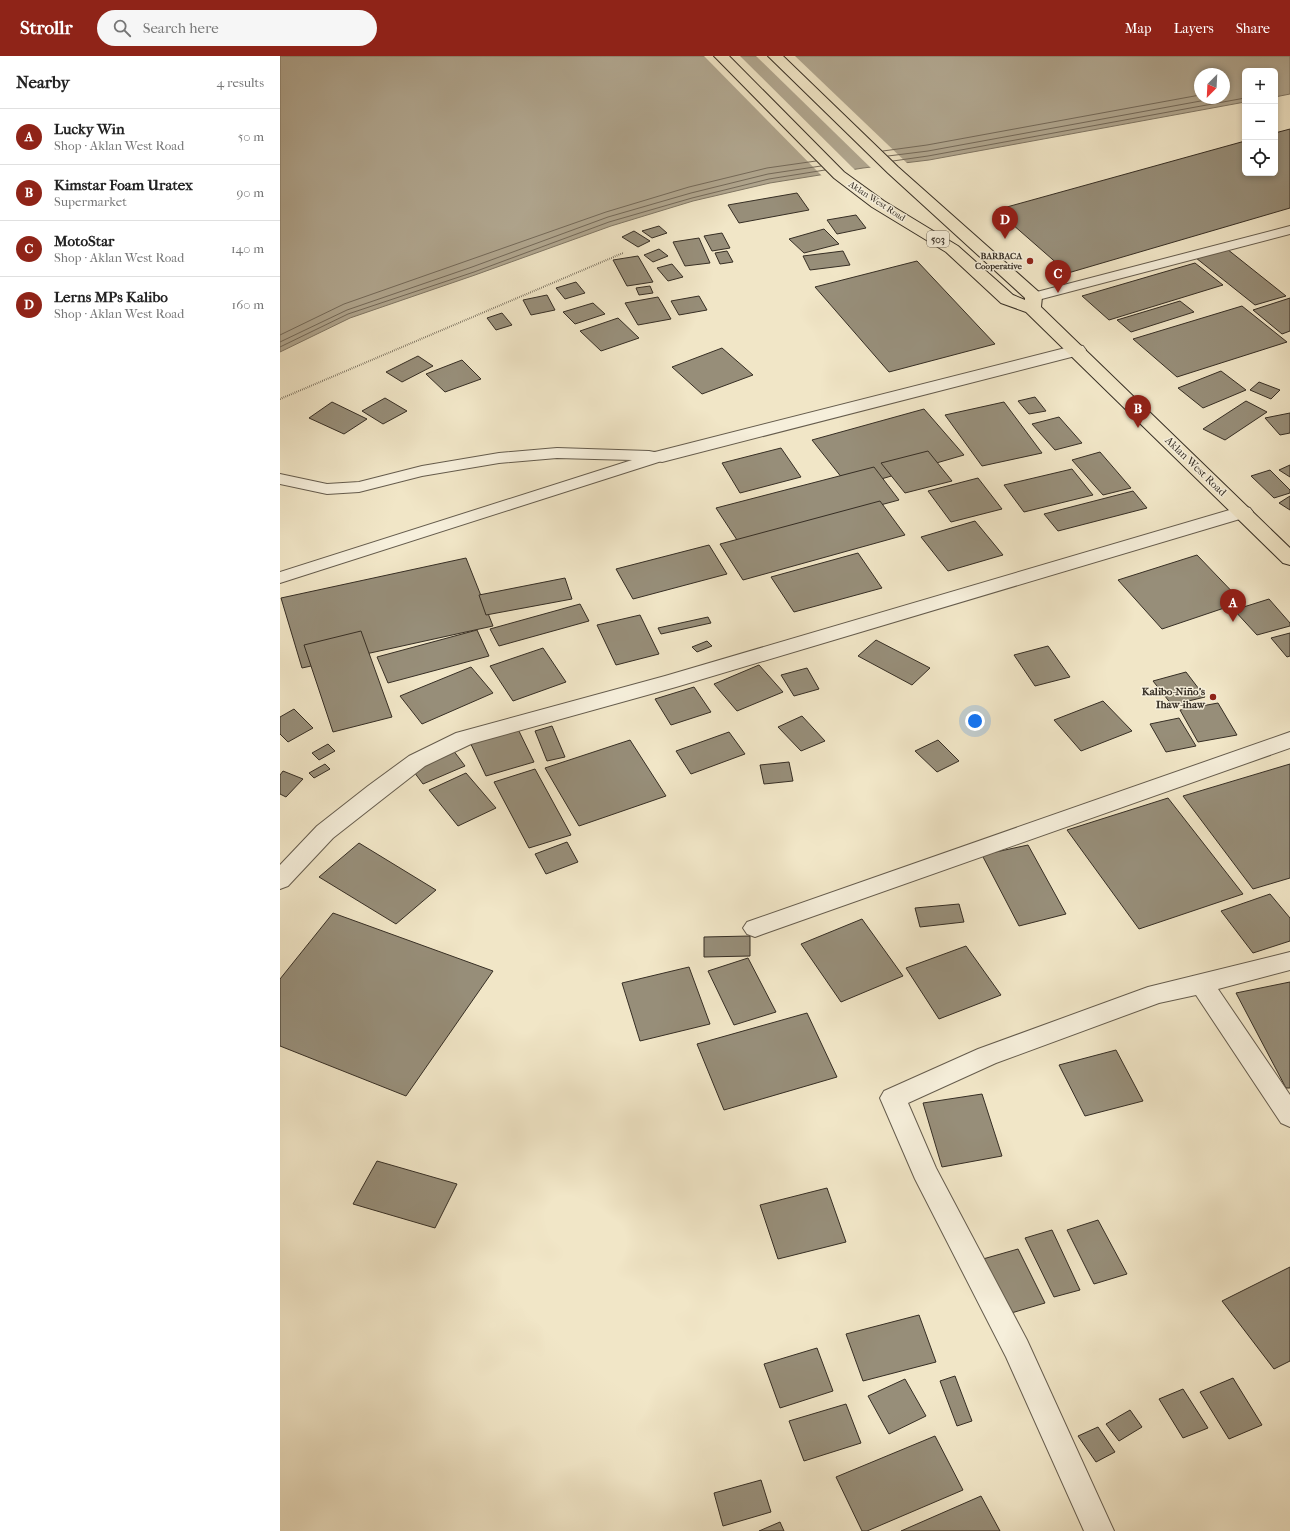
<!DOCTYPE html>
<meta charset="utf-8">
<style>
:root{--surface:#fff;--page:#f6f6f6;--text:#222;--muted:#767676;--line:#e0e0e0;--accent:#8f2418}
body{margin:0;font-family:"IM FELL French Canon",serif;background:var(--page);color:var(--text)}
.controls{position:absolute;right:12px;top:12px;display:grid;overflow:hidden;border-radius:6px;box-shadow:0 2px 6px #0003}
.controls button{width:36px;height:36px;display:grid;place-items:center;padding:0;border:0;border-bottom:1px solid var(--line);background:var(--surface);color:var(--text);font:20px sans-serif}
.compass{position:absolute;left:914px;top:12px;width:36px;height:36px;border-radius:50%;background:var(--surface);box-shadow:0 2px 6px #0003;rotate:204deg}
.you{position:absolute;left:695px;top:665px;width:14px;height:14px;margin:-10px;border:3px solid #fff;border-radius:50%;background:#1a73e8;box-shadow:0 0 0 6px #1a73e833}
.badge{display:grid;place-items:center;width:26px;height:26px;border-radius:50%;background:var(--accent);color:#fff;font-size:13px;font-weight:700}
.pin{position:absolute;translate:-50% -33px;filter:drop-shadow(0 1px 2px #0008)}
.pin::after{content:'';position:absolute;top:21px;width:14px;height:12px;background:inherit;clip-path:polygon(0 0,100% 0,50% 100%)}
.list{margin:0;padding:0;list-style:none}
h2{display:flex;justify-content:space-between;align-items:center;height:52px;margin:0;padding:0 16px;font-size:17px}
h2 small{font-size:13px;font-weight:400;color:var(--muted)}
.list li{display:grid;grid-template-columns:26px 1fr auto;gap:12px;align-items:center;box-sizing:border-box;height:56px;padding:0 16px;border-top:1px solid var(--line)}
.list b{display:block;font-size:15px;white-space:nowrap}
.list p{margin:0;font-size:13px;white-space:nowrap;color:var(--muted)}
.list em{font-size:13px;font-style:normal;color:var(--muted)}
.icon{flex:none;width:22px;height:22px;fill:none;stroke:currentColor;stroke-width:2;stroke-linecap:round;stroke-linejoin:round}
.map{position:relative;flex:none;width:1010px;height:1475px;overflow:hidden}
header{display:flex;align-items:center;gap:24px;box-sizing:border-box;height:56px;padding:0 20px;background:var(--accent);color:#fff}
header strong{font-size:19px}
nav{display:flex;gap:22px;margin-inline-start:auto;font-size:14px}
.search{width:280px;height:36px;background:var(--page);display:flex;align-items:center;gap:10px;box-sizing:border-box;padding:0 14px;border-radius:22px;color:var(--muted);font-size:15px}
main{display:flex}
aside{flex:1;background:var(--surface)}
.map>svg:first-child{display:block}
.water{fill:#b1a790;stroke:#807765;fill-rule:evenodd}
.pier{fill:#f1e6c7}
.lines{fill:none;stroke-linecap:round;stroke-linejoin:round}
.shore{stroke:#746a5a;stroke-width:1}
.building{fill:#978e79;stroke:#362e24}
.service-casing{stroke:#655c4d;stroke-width:2}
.minor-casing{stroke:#655c4d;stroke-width:2}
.primary-casing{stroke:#362e24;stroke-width:2}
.path{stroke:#362e24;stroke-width:2;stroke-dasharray:0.5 1.5;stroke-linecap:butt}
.service{fill:#f6efdb;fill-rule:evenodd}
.minor{fill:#f6efdb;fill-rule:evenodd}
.primary{fill:#f1e6c7;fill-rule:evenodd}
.poi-dot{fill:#8f2418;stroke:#f6efdb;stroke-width:1.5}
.labels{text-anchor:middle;stroke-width:3;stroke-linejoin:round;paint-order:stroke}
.far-street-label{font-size:9px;fill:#362e24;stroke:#f6efdb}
.far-poi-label{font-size:9px;font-weight:bold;fill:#362e24;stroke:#f6efdb;text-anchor:end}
.shield{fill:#f6efdb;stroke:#70685b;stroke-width:1}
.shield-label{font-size:10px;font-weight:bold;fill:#362e24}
.street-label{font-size:11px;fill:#362e24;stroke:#f6efdb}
.poi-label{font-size:11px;font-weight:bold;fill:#362e24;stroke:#f6efdb;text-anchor:end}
</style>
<header>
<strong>Strollr</strong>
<div class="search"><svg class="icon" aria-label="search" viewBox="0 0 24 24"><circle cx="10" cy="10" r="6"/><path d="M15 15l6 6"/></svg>Search here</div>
<nav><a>Map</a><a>Layers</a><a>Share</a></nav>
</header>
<main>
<aside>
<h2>Nearby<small>4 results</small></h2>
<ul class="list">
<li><span class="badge">A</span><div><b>Lucky Win</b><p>Shop · Aklan West Road</p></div><em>50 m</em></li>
<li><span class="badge">B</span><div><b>Kimstar Foam Uratex</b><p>Supermarket</p></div><em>90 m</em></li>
<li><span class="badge">C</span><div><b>MotoStar</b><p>Shop · Aklan West Road</p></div><em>140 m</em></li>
<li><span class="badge">D</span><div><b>Lerns MPs Kalibo</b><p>Shop · Aklan West Road</p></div><em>160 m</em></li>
</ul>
</aside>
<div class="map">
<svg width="1010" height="1475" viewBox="0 0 1010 1475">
<rect width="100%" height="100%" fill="#f1e6c7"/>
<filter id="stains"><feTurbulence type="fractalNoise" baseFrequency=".005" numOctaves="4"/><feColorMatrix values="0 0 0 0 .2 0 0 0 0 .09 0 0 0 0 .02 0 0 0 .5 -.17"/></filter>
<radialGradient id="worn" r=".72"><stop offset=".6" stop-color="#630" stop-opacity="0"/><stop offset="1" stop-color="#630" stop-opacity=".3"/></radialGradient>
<path class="water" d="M0,0H1010V38L995,41V15H965V46L649,104L583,112L490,127L413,145L331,170L195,219L70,262L0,296ZM920,18H944V42H920Z"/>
<g class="pier">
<polygon points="424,0 460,0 576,115 543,121"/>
<polygon points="476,0 515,0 629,109 592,113"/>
</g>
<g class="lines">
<g class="shore">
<polyline points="603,95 647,89 920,39"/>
<polyline points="608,100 648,95 937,42"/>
<polyline points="613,105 648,100 965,42"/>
<polyline points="0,279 64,248 326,156 409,131 487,112 536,105"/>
<polyline points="0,286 67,254 192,211 328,161 411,137 488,118 541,110"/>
<polyline points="0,291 68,258 194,216 329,166 412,142 489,123 545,114"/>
</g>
</g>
<g class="building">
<polygon points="1010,73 1010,152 788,217 716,154 965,85 965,117 995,117 995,77"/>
<polygon points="517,137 529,154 459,167 448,149"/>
<polygon points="576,159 586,172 557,178 547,164"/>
<polygon points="379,170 387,177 372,182 362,175"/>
<polygon points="544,173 559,188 524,197 509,183"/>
<polygon points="354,175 370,185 358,191 342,181"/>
<polygon points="442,177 450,192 432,195 424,180"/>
<polygon points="419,182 430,207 405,210 393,186"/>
<polygon points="379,193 388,200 373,206 364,199"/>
<polygon points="947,193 1006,240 975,249 916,202"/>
<polygon points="447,195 453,206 440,208 435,197"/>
<polygon points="563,195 570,209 530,214 523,200"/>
<polygon points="358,200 373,226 347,230 333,204"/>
<polygon points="637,205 715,288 609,316 535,231"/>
<polygon points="915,207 943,229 829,264 802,240"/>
<polygon points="392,208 403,221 388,225 377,212"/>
<polygon points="296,226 305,237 285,243 276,232"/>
<polygon points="370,230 373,237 359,239 356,232"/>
<polygon points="267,239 275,254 251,259 243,244"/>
<polygon points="419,240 427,254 399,259 391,245"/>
<polygon points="378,241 391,263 358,269 345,247"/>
<polygon points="1010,242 1010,275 1002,278 973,254"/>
<polygon points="900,245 914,256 851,276 837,264"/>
<polygon points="313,247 325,258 295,268 283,256"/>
<polygon points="962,250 1007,286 897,321 853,283"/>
<polygon points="222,257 232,269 216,274 207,262"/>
<polygon points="338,262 359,282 321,295 300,275"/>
<polygon points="442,292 473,319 422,338 392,311"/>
<polygon points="138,300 153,310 122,326 106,316"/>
<polygon points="182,304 201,323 165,336 146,318"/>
<polygon points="941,315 966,334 923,352 898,332"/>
<polygon points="979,326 1000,334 991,343 970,334"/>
<polygon points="755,341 766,355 749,358 738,345"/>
<polygon points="105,342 127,355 103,368 82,355"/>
<polygon points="966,345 987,356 945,384 923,373"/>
<polygon points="52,346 87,363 64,378 29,362"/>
<polygon points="724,346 762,397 702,410 665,359"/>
<polygon points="644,353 684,399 570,432 532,384"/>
<polygon points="1010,357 1010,377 1000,379 985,362"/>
<polygon points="779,361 802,387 775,394 752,368"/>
<polygon points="501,392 521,421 460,437 442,407"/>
<polygon points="648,395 672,425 625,437 601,407"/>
<polygon points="820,396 851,432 823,439 792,404"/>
<polygon points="1010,409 1010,421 999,414"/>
<polygon points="594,411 619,444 459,487 436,452"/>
<polygon points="792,413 813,439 744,456 724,429"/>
<polygon points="990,414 1010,434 1010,437 994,442 971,420"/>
<polygon points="698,422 722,453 671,466 648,435"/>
<polygon points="853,435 867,452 778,475 764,458"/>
<polygon points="1010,440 1010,454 999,447"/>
<polygon points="600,445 625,479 463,524 440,488"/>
<polygon points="695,465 723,499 668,515 641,481"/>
<polygon points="429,489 447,518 353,543 336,513"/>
<polygon points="578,497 602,532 514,556 491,521"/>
<polygon points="917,499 962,546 882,573 838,524"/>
<polygon points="186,502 213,570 22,612 1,542"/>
<polygon points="285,522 292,543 206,559 199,539"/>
<polygon points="989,543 1010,567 1010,570 977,579 954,554"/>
<polygon points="300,548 309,565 219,590 210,573"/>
<polygon points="360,559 379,598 336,609 317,569"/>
<polygon points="428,561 431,567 381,578 378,572"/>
<polygon points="197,574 209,600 108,627 97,601"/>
<polygon points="81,575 112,661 53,676 24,589"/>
<polygon points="1010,577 1010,600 1007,601 991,582"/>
<polygon points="596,584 650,612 632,629 578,600"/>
<polygon points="427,585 432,590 417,596 412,591"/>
<polygon points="768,590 790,621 755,630 734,599"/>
<polygon points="263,592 286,626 233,645 210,610"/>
<polygon points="479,609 503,636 457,655 434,628"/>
<polygon points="191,611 213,637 142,668 120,640"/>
<polygon points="527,612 539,633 514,640 501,619"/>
<polygon points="906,616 925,641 892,649 873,625"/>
<polygon points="414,631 431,656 391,669 375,643"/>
<polygon points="823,645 852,675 801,695 774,664"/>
<polygon points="938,647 957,679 918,686 900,654"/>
<polygon points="14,653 33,672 8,686 0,678 0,661"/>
<polygon points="522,660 545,685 521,695 498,671"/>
<polygon points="899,662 916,690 886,696 870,668"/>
<polygon points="236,669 254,706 206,720 188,682"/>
<polygon points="272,670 285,701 267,705 255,675"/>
<polygon points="449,676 465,698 411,718 396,695"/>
<polygon points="350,684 386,740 299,770 265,712"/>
<polygon points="658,684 679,705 657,716 635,695"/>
<polygon points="48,688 55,695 39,704 32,697"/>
<polygon points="173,694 185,710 143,728 131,712"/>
<polygon points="509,706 513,725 484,728 480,709"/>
<polygon points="45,708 50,713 34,722 29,717"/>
<polygon points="1010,708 1010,822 973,833 903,740"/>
<polygon points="255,713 291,779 249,792 214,726"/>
<polygon points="3,715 23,723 6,741 0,738 0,719"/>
<polygon points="186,717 216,752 178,770 149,734"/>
<polygon points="888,742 963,838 859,873 787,774"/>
<polygon points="287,786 298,806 266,818 255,798"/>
<polygon points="79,787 156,834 116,868 39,821"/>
<polygon points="748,789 786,858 739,870 702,799"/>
<polygon points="990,838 1010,862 1010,885 973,897 941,855"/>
<polygon points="679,848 684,866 640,871 635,852"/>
<polygon points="53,857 213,915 126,1040 0,990 0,923"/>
<polygon points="582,863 623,920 561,946 521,888"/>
<polygon points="470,880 470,900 424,901 424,881"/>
<polygon points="686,890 721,939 659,963 626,912"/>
<polygon points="468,902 496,956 454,969 428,915"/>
<polygon points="409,911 430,968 360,985 342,927"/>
<polygon points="1010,926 1010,1032 1006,1032 956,937"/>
<polygon points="527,957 557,1021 444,1054 417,988"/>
<polygon points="836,994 863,1045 805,1060 779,1009"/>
<polygon points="702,1038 722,1100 662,1111 643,1047"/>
<polygon points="97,1105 177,1128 155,1172 73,1148"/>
<polygon points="547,1132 566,1186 498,1203 480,1149"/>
<polygon points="818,1164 847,1218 814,1228 787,1174"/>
<polygon points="772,1174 800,1234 774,1241 745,1182"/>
<polygon points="738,1193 765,1247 728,1258 703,1203"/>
<polygon points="1010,1211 1010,1305 994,1313 942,1245"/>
<polygon points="639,1259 656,1306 583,1325 566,1278"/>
<polygon points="537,1292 553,1335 500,1352 484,1308"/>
<polygon points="675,1320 692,1365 677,1370 660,1325"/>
<polygon points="953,1322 982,1369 949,1383 920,1336"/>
<polygon points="625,1323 646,1360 609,1378 588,1340"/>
<polygon points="903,1333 928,1372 903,1382 879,1343"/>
<polygon points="566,1348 581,1387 524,1405 509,1365"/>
<polygon points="850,1354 862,1371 839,1385 826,1368"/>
<polygon points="818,1371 835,1396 816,1406 798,1380"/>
<polygon points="655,1380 683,1434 587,1475 582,1475 556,1421"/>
<polygon points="481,1424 491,1456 443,1470 434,1437"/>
<polygon points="701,1440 720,1475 621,1475"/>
<polygon points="500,1466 504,1475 479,1475"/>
</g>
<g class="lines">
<defs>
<g id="service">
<polygon points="1010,170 1010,178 754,245 749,244 747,241 749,238"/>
<path d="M277,392L369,395C376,397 381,395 388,397L390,400L388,403L0,527V516L352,404L277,402L219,407L142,420L79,436L47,438L0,428V418L47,428L79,426L142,410L219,397Z"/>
</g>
<g id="minor">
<polygon points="797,289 803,290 806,294 803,298 382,406 375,404 373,400 375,396"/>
<polygon points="963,450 970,452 973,456 970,460 396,631 191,688 145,710 104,742 53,782 8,830 0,833 0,809 37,770 88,730 129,700 176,677 385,620"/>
<polygon points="1010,676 1010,692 483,878 475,881 467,878 463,872 467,866"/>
<polygon points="1010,896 1010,914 938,933 1010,1039 1010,1071 1001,1067 916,939 879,947 716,1007 628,1047 656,1112 747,1284 834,1475 804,1475 726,1301 635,1123 600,1042 604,1035 698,993 868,931"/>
</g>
<polygon id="primary" points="434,0 449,0 564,116 604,145 678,190 733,239 745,244 745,242 608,117 488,0 503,0 618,111 760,237 762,241 761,251 1010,492 1010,509 1003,507 746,256 721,247 666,196 592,151 554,122"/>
</defs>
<use href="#service" class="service-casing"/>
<use href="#minor" class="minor-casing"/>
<use href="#primary" class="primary-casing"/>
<polyline class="path" points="0,343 343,197"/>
<use href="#service" class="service"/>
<use href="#minor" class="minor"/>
<use href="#primary" class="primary"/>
</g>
<g class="poi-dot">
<circle cx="750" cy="205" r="4"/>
<circle cx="933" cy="641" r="4"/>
</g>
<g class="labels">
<g class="far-street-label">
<text transform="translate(597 145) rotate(33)" y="3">Aklan West Road</text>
</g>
<g class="far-poi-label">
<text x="742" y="203">BARBACA<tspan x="742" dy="10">Cooperative</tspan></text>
</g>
<rect class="shield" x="647" y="175" width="22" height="16" rx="3"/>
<g class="shield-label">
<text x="658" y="187">503</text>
</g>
<g class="street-label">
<text transform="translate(916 410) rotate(44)" y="4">Aklan West Road</text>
</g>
<g class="poi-label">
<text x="925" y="639">Kalibo-Niño's<tspan x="925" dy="13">Ihaw-ihaw</tspan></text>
</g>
</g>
<rect width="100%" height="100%" filter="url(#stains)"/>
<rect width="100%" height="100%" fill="url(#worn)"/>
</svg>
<div class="controls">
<button>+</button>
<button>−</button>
<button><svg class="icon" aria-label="locate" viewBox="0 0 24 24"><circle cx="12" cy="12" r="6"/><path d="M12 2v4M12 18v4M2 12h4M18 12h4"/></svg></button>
</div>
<svg class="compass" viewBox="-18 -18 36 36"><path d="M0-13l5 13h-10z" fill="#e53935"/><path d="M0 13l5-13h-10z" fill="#767676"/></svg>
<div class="you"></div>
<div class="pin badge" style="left:953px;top:566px">A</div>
<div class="pin badge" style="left:858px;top:372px">B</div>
<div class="pin badge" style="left:778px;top:237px">C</div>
<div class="pin badge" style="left:725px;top:183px">D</div>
</div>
</main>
